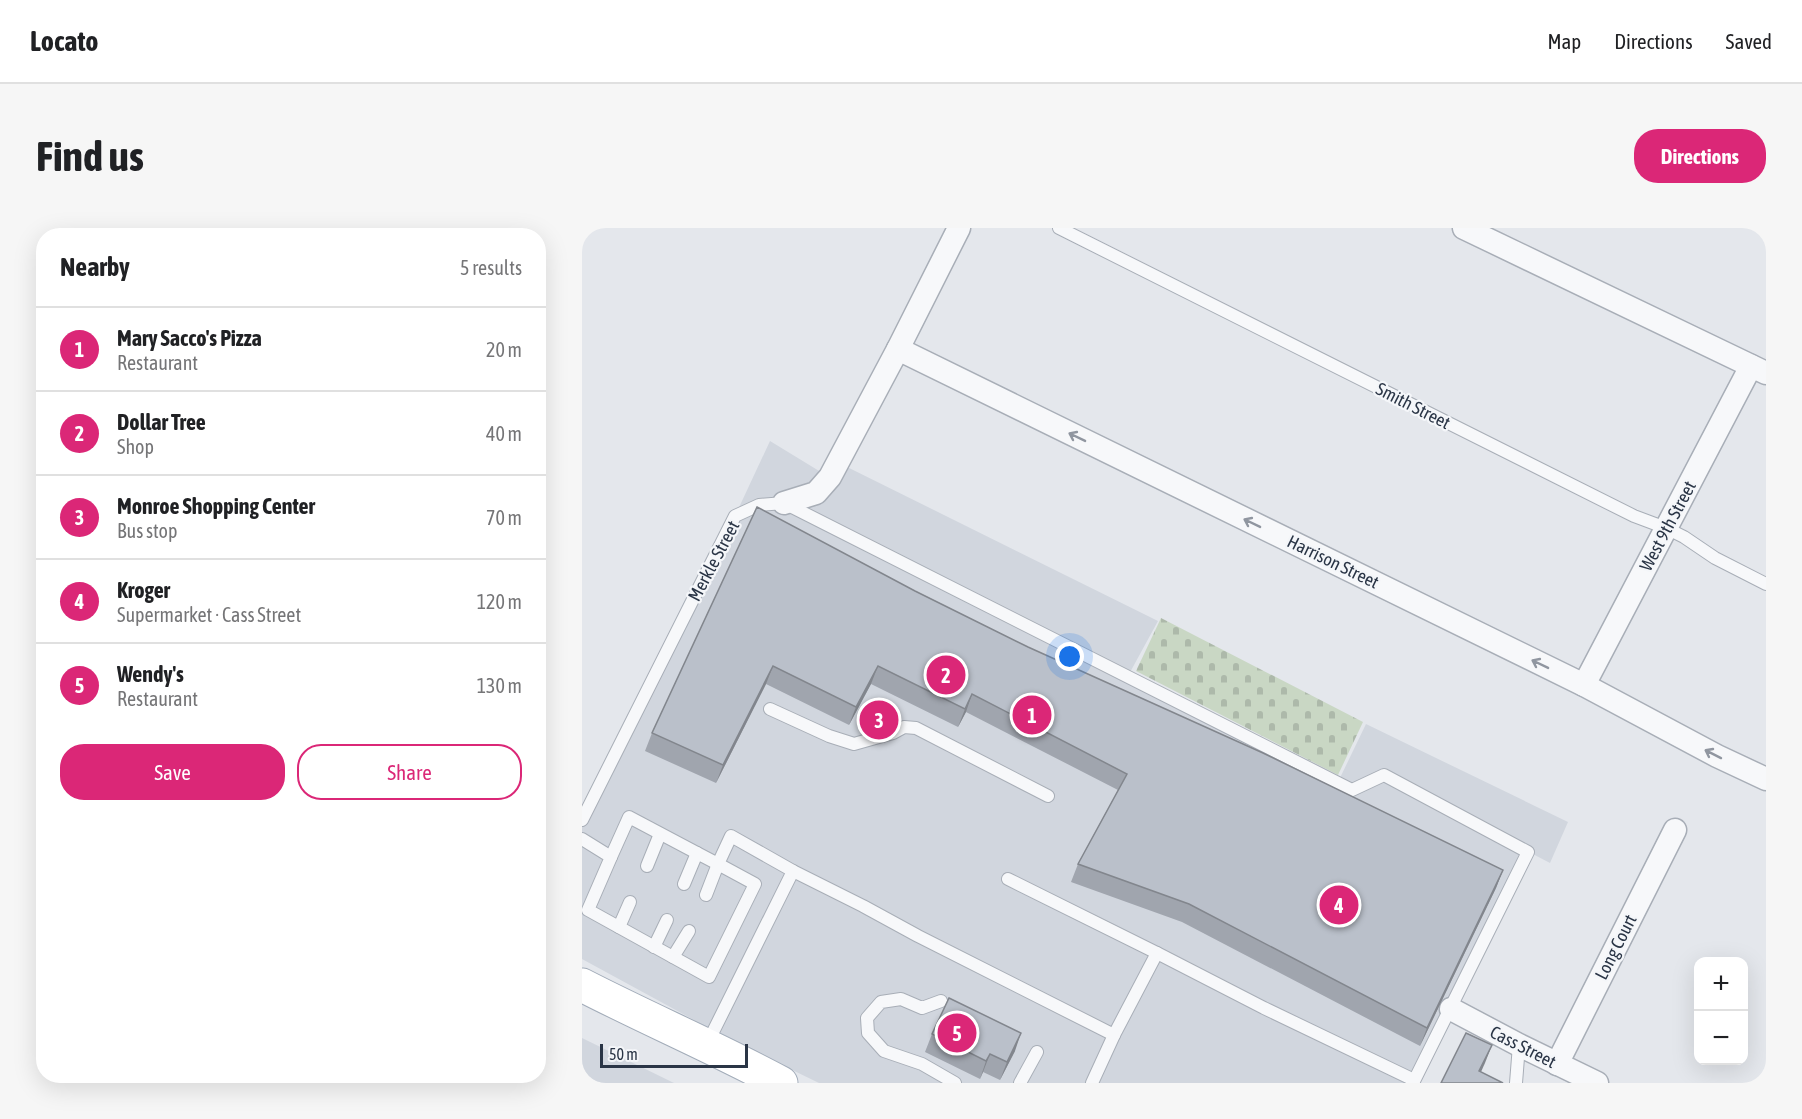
<!DOCTYPE html>
<meta charset="utf-8">
<style>
:root{--surface:#fff;--page:#f6f6f6;--text:#202124;--muted:#757577;--line:#e0e0e0;--accent:#db2777}
body{margin:0;font-family:"Asap Condensed",sans-serif;background:var(--page);color:var(--text)}
.controls{position:absolute;right:18px;bottom:18px;display:grid;overflow:hidden;border-radius:12px;box-shadow:0 6px 24px #0002}
.controls button{width:54px;height:54px;display:grid;place-items:center;padding:0;border:0;border-bottom:2px solid var(--line);background:var(--surface);color:var(--text);font:30px sans-serif}
.scale{position:absolute;left:18px;bottom:15px;width:148px;box-sizing:border-box;padding-left:6px;border:3px solid #2a3546;border-top:0;font-size:16px;line-height:21px;white-space:nowrap;color:#2a3546;-webkit-text-stroke:4px #f4f6f9;paint-order:stroke}
.you{position:absolute;left:488px;top:429px;width:21px;height:21px;margin:-15px;border:4px solid #fff;border-radius:50%;background:#1a73e8;box-shadow:0 0 0 9px #1a73e833}
.badge{display:grid;place-items:center;width:39px;height:39px;border-radius:50%;background:var(--accent);color:#fff;font-size:20px;font-weight:700}
.pin{position:absolute;translate:-50% -50%;border:3px solid #fff;box-shadow:0 2px 6px #0006}
.list{margin:0;padding:0;list-style:none}
h2{display:flex;justify-content:space-between;align-items:center;height:78px;margin:0;padding:0 24px;font-size:26px}
h2 small{font-size:20px;font-weight:400;color:var(--muted)}
.list li{display:grid;grid-template-columns:39px 1fr auto;gap:18px;align-items:center;box-sizing:border-box;height:84px;padding:0 24px;border-top:2px solid var(--line)}
.list b{display:block;font-size:22px;white-space:nowrap}
.list p{margin:0;font-size:20px;white-space:nowrap;color:var(--muted)}
.list em{font-size:20px;font-style:normal;color:var(--muted)}
.actions{display:flex;gap:12px;padding:18px 24px}
.actions a{flex:1;padding:14px 0;border:2px solid var(--accent);border-radius:24px;text-align:center;font-size:21px;color:var(--accent)}
.actions .main{background:var(--accent);color:#fff}
.map{position:relative;flex:none;width:1184px;height:855px;overflow:hidden;border-radius:24px}
header{display:flex;align-items:center;gap:36px;box-sizing:border-box;height:84px;padding:0 30px;background:var(--surface);border-bottom:2px solid var(--line)}
header strong{font-size:28px}
nav{display:flex;gap:33px;margin-inline-start:auto;font-size:21px}
.intro{display:flex;align-items:center;justify-content:space-between;box-sizing:border-box;height:144px;padding:0 36px}
h1{margin:0;font-size:42px}
.button{padding:15px 27px;border-radius:24px;background:var(--accent);color:#fff;font-size:21px;font-weight:700}
main{display:flex;gap:36px;padding:0 36px}
aside{flex:1;background:var(--surface);border-radius:24px;box-shadow:0 6px 24px #0002}
.map>svg:first-child{display:block}
.built{fill:#d1d6de}
.cemetery{fill:url(#cemetery-stones)}
.lines{fill:none;stroke-linecap:round;stroke-linejoin:round}
.lane-casing{stroke:#a8aeb7;stroke-width:14}
.street-casing{stroke:#a8aeb7;stroke-width:25}
.primary-casing{stroke:#a2acb9;stroke-width:35}
.lane{stroke:#f7f8fa;stroke-width:12}
.street{stroke:#f7f8fa;stroke-width:22}
.primary{stroke:#fff;stroke-width:33}
.wall{fill:#a0a5ae}
.shaded-wall{fill:#82868d}
.building{fill:#bac0ca;stroke:#82868d;stroke-width:1.5}
.oneway{stroke:#9096a0}
.labels{text-anchor:middle;stroke-width:4.5;stroke-linejoin:round;paint-order:stroke}
.street-label{font-size:18px;fill:#2a3546;stroke:#f4f6f9}
</style>
<header>
<strong>Locato</strong>
<nav><a>Map</a><a>Directions</a><a>Saved</a></nav>
</header>
<div class="intro"><h1>Find us</h1><a class="button">Directions</a></div>
<main>
<aside>
<h2>Nearby<small>5 results</small></h2>
<ul class="list">
<li><span class="badge">1</span><div><b>Mary Sacco's Pizza</b><p>Restaurant</p></div><em>20 m</em></li>
<li><span class="badge">2</span><div><b>Dollar Tree</b><p>Shop</p></div><em>40 m</em></li>
<li><span class="badge">3</span><div><b>Monroe Shopping Center</b><p>Bus stop</p></div><em>70 m</em></li>
<li><span class="badge">4</span><div><b>Kroger</b><p>Supermarket · Cass Street</p></div><em>120 m</em></li>
<li><span class="badge">5</span><div><b>Wendy's</b><p>Restaurant</p></div><em>130 m</em></li>
</ul>
<div class="actions"><a class="main">Save</a><a>Share</a></div>
</aside>
<div class="map">
<svg width="1184" height="855" viewBox="0 0 1184 855">
<defs>
<pattern id="cemetery-stones" width="16" height="16" patternUnits="userSpaceOnUse" patternTransform="scale(1.5)"><rect width="16" height="16" fill="#c9d7c4"/><path d="M2 7V4a2 2 0 0 1 4 0v3zM10 15v-3a2 2 0 0 1 4 0v3z" fill="#adb9aa"/></pattern>
</defs>
<rect width="100%" height="100%" fill="#e4e7ec"/>
<g class="built">
<polygon points="188,213 247,249 255,234 576,393 546,448 756,554 784,496 986,594 968,635 947,624 831,855 237,855 147,811 0,731 0,592 153,288"/>
<polygon points="0,810 92,855 0,855"/>
</g>
<polygon class="cemetery" points="579,390 781,494 756,547 554,443"/>
<g class="lines">
<defs>
<g id="lane">
<polyline points="477,0 1052,288 1084,300 1102,309 1133,330 1184,356"/>
<polyline points="188,481 247,508 272,516 311,505 322,499 334,500 466,568"/>
<polyline points="0,592 153,288 177,277 202,275 770,562 802,547 946,624 831,855"/>
<polyline points="0,611 29,629 6,682 127,749 173,656 136,636 124,667"/>
<polyline points="29,629 47,589 115,625"/>
<polyline points="65,638 78,606"/>
<polyline points="426,651 575,725 532,807 510,855"/>
<polyline points="102,656 115,625 136,636 149,608 211,643 281,678 336,708 532,807"/>
<polyline points="37,699 48,674"/>
<polyline points="72,719 85,692"/>
<polyline points="575,725 682,780 832,852"/>
<polyline points="91,729 107,703"/>
<polyline points="359,773 340,780 319,771 299,774 285,790 286,805 302,823 340,836 373,855"/>
<polyline points="125,816 211,643"/>
<polyline points="438,855 455,824"/>
<polyline points="934,855 937,817"/>
</g>
<g id="street">
<polyline points="882,0 1184,145"/>
<polyline points="316,121 1002,457 1135,528 1184,551"/>
<polyline points="202,275 234,265 248,249 316,121 377,0"/>
<polyline points="1002,457 1169,138"/>
<polyline points="869,781 937,817 1015,855"/>
<polyline points="975,836 1093,602"/>
</g>
<path id="primary" d="M0,757C66,791 134,820 199,855"/>
</defs>
<use href="#lane" class="lane-casing"/>
<use href="#street" class="street-casing"/>
<use href="#primary" class="primary-casing"/>
<use href="#lane" class="lane"/>
<use href="#street" class="street"/>
<use href="#primary" class="primary"/>
</g>
<g class="wall">
<polygon points="175,279 333,363 446,419 921,642 914,660 838,818 600,694 489,654 496,636 536,562 384,484 376,499 289,456 267,497 184,456 134,555 63,523 70,505"/>
<polygon points="350,806 433,823 418,852 401,844 398,851 343,824"/>
</g>
<g class="shaded-wall">
<polygon points="191,438 184,456 134,555 141,537"/>
<polygon points="296,438 289,456 267,497 274,479"/>
<polygon points="390,466 384,484 376,499 383,481"/>
<polygon points="921,642 914,660 838,818 845,800"/>
<polygon points="439,805 433,823 418,852 425,834"/>
<polygon points="910,817 903,835 894,855 897,843"/>
<polygon points="408,826 401,844 398,851 404,833"/>
</g>
<g class="building">
<polygon points="175,279 333,363 446,419 681,525 921,642 845,800 607,676 496,636 545,546 390,466 383,481 296,438 274,479 191,438 141,537 70,505"/>
<polygon points="367,770 439,805 425,834 408,826 404,833 350,806"/>
<polygon points="884,805 910,817 897,843 921,855 859,855"/>
</g>
<defs><path id="oneway-shaft" d="M-6 0H5M1.5-3L5.5 0L1.5 3" fill="none" stroke-width="1.6" stroke-linecap="round" stroke-linejoin="round" transform="scale(1.5)"/></defs>
<g class="oneway">
<use href="#oneway-shaft" transform="translate(495 209) rotate(-154)"/>
<use href="#oneway-shaft" transform="translate(670 295) rotate(-154)"/>
<use href="#oneway-shaft" transform="translate(958 436) rotate(-154)"/>
<use href="#oneway-shaft" transform="translate(1131 526) rotate(-153)"/>
</g>
<g class="labels">
<g class="street-label">
<text transform="translate(831 178) rotate(27)" y="6">Smith Street</text>
<text transform="translate(1086 298) rotate(-62)" y="6">West 9th Street</text>
<text transform="translate(132 333) rotate(-62)" y="6">Merkle Street</text>
<text transform="translate(751 334) rotate(26)" y="6">Harrison Street</text>
<text transform="translate(1034 719) rotate(-63)" y="6">Long Court</text>
<text transform="translate(941 819) rotate(27)" y="6">Cass Street</text>
</g>
</g>
</svg>
<div class="controls">
<button>+</button>
<button>−</button>
</div>
<div class="scale">50 m</div>
<div class="you"></div>
<div class="pin badge" style="left:450px;top:487px">1</div>
<div class="pin badge" style="left:364px;top:447px">2</div>
<div class="pin badge" style="left:297px;top:492px">3</div>
<div class="pin badge" style="left:757px;top:677px">4</div>
<div class="pin badge" style="left:375px;top:805px">5</div>
</div>
</main>
